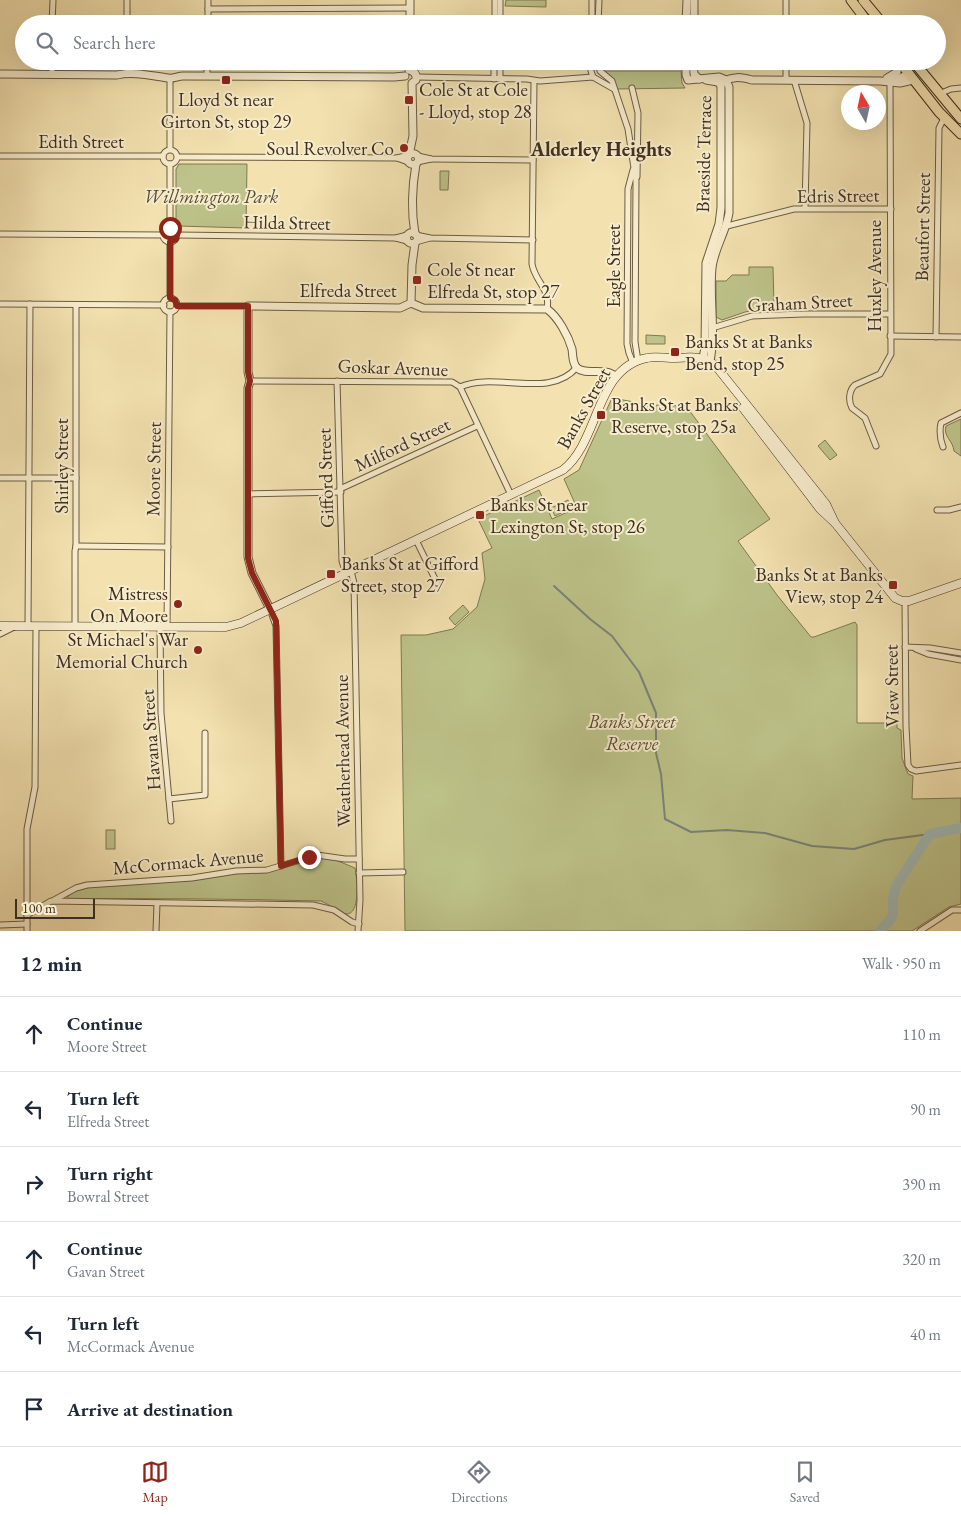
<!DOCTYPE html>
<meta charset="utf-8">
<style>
:root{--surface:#fff;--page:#f2f2f3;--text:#1f2937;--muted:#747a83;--line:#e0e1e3;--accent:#8f2418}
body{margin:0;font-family:"EB Garamond",serif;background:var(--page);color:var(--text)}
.compass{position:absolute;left:841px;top:85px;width:45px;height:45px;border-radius:50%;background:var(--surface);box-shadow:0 5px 20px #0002;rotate:351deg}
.scale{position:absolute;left:15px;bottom:12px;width:80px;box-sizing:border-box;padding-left:5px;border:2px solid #3e2f1f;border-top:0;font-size:14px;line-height:18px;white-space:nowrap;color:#3e2f1f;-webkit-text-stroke:4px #f7eccc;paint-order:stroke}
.stop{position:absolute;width:15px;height:15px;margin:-11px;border:4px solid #8f2418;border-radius:50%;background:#fff}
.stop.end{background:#8f2418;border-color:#fff;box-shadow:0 1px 5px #0008}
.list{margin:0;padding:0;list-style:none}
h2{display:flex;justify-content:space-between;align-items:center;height:65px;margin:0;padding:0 20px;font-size:21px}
h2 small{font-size:16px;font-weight:400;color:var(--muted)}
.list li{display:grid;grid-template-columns:32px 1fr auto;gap:15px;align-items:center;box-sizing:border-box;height:75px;padding:0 20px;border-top:1px solid var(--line)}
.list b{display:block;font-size:19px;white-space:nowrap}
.list p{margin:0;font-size:16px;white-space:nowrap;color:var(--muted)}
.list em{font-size:16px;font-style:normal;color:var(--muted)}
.icon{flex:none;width:28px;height:28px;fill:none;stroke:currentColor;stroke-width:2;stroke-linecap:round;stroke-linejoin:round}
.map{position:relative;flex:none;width:961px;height:931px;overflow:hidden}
.search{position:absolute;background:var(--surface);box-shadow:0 5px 20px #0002;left:15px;right:15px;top:15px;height:55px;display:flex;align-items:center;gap:12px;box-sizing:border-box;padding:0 18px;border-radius:28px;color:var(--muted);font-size:19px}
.sheet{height:515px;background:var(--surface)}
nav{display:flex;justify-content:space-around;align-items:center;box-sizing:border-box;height:70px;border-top:1px solid var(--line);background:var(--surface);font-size:14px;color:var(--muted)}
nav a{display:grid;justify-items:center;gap:2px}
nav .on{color:var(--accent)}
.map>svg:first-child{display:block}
.green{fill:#bdc38a;stroke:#7e7954}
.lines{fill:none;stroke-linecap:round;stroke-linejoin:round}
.stream{stroke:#79837a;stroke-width:2}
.river{stroke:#a0bbb6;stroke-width:10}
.minor-casing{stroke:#6b5c43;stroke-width:7}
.tertiary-casing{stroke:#6b5c43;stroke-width:9}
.secondary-casing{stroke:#3e2f1f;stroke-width:9}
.primary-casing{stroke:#3e2f1f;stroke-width:11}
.minor{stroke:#f7eccc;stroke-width:5}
.tertiary{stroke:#f7eccc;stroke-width:7}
.secondary{stroke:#f7eccc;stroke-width:8}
.primary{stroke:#f3e2b0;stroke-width:9}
.route{stroke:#8f2418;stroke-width:6}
.poi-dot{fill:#8f2418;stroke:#f7eccc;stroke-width:2}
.labels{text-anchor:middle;stroke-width:4;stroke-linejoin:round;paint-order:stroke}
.poi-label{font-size:19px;fill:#3e2f1f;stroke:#f7eccc;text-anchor:start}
.street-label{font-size:19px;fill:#3e2f1f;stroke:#f7eccc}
.park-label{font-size:19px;font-style:italic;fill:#574d34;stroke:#f7eccc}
.neighbourhood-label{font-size:20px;font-weight:bold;fill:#3e2f1f;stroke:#f7eccc}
</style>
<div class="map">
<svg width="961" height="931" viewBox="0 0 961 931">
<rect width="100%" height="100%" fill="#f3e2b0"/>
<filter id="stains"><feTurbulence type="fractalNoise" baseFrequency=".004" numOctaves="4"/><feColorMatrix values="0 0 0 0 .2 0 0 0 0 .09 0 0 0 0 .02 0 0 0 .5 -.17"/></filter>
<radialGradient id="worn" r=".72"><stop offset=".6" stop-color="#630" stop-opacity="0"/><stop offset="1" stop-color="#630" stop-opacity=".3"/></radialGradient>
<g class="green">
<polygon points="506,0 546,0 546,7 505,6"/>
<polygon points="605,71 681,71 682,83 685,88 617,89 614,80"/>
<polygon points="179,164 247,164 246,228 178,226 176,221 176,169"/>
<polygon points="440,171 449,171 448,190 440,190"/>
<polygon points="749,267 773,267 774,306 745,312 722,320 716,317 716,281 726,281 732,275 749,275"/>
<polygon points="646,335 665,336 665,344 646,344"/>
<polygon points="612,398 651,405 686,406 770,519 738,541 777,595 811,637 814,637 855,622 857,625 857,723 897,723 897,728 901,730 902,758 908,774 913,776 912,799 961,798 961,904 949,907 912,931 405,931 401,635 426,635 453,629 477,607 485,579 482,553 492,548 478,519 539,490 552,519 577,508 564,479 579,470"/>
<path d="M961,419V456L954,451C953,440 943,437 946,426Z"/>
<polygon points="825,440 837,455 830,460 818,446"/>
<polygon points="568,500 572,508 555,516 551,508"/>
<polygon points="463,605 469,612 455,625 449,618"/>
<rect x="106" y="830" width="9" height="19"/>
<path d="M324,857L338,861L355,868C357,878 361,915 346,914C339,913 329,904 321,901C237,899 153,898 69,899L67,897L75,891L94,886L193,880L237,873L268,872L307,860Z"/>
</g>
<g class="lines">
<polyline class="stream" points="554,586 590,619 612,636 639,672 656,713 656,753 661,774 665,819 691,832 727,830 765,833 812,846 854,849 885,840 930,834"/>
<polyline class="river" points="880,931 891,919 893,913 893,898 896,886 930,834 961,828"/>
<defs>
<g id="minor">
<polyline points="208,9 410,8"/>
<polyline points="52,24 53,0"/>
<polyline points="127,24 127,0"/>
<polyline points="208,24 208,0"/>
<polyline points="495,24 495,0"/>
<polyline points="500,24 500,0"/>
<polyline points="592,24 592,0"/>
<polyline points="598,24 599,0"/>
<polyline points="786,24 786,0"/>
<polyline points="207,61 207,76"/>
<polyline points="591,61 591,71 593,77"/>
<polyline points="598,61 600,71 612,81 628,129 636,181 635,342 638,361"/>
<polyline points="127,73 127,61"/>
<polyline points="52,74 52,61"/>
<polyline points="417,77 527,79 540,81 593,77 614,89"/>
<polyline points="170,78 170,149"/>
<polyline points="494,79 494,61"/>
<polyline points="500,79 500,61"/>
<polyline points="786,80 786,61"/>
<polyline points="794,80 807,123 805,208"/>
<path d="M534,81L532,264C535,282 551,289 547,309"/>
<polyline points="632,88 638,113 637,177"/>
<polyline points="939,94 951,89 961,88"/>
<circle cx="170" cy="157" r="7"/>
<polyline points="0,156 163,156"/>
<polyline points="418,156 431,159 533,160"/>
<polyline points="178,157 397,158 409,155"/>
<polyline points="397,158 408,162"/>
<polyline points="417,162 431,159"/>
<polyline points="170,164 170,228"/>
<polyline points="633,170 628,189 627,344 629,353 633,363"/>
<polyline points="727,226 794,209 891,209"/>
<circle cx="170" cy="235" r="7"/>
<polyline points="0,234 163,235"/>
<polyline points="177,235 396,238 407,241"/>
<polyline points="416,235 430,238 533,240"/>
<polyline points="396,238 407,235"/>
<polyline points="416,242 430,238"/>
<polyline points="170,298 170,242"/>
<circle cx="170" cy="305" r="7"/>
<polyline points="0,304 164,305"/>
<polyline points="177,306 248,306"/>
<polyline points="712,328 752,316 804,314 890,314"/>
<polyline points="890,336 961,337"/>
<polyline points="936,337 939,128 944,118"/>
<path d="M250,381L445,382H452L460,387C494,371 551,400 577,367"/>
<polyline points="337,381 342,561 346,574"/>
<polyline points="460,387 511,495"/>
<path d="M876,446L865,418L852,408C848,401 849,390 855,385L880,374L891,354L890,82"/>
<path d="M943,447C940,439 939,432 941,423L961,413"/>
<polyline points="0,478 76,478"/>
<polyline points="340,489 477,426"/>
<polyline points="248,494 341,492"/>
<polyline points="937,510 949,510 961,507"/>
<polyline points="416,540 437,583"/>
<polyline points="76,546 168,547"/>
<polyline points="351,571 354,583 360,900 358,931"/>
<polyline points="905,601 906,726 908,765 911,769 916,771 961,765"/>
<polyline points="270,609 276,626 281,866"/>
<polyline points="28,626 30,304"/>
<polyline points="75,626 75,551 76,546 76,305"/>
<polyline points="160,627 161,713 171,821"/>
<polyline points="167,627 170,312"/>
<polyline points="0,634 16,626"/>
<polyline points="905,647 930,648 961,653"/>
<polyline points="916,649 928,654 961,660"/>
<polyline points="169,799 205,795 205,733"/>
<polyline points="359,873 403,872"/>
<polyline points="54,900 76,888 87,885 192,878 236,871 267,870 317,855 345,859 359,859"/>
<polyline points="27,915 51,901 313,905 334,910 352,922 359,924"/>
<polyline points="0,925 27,924"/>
<polyline points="27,931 27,829 35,787 36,626"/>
<polyline points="156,931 157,903"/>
<polyline points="920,931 952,910 961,910"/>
</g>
<g id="tertiary">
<polyline points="410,24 410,0"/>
<polyline points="686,24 687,0"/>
<polyline points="694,24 694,0"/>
<path d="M686,61V75L688,80L719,77L726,80L729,87V213C726,232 714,249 712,268C709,299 716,331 710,361"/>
<polyline points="693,61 694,74 699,79"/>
<path d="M409,70C414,71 417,74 416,80L412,83L413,136L409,155"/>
<path d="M0,74L117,75C133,71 152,76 168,78C173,79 178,76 183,76L394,77L405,76"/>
<polyline points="887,78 897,72 899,62"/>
<polyline points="890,79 900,78 909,74"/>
<path d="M723,82C733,76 741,77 752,80L880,81L900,83L913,80"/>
<circle cx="413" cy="159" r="5.5"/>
<circle cx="412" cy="238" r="5.5"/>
<path d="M415,234C411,211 412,187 416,164"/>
<path d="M411,303L423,308L547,309C558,317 568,335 572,349C573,355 572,363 577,368C584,374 596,370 605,372C609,372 612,374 616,376"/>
<polyline points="411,303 412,265 415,243"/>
<polyline points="703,358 705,348 706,263 719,224 721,208 721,86 718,82 706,80"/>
<polyline points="270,609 252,573 248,557 248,388 250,381 248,372 248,306 400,308 411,303"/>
</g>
<g id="secondary">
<polyline points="743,408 820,509 835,523 895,598 902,601 909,601 961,583"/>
<path d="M0,626L226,627L241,623L563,470C600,441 595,368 647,358C655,356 663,358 671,358C687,358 701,354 715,365L826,504L835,523"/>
</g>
<g id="primary">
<polyline points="851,0 869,24"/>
<polyline points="863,0 883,24"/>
<polyline points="899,61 939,112 961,134"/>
<polyline points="913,61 961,119"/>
</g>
</defs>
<use href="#minor" class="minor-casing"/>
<use href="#tertiary" class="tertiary-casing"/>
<use href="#secondary" class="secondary-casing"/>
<use href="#primary" class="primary-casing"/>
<use href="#minor" class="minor"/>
<use href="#tertiary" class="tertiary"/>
<use href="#secondary" class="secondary"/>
<use href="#primary" class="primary"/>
</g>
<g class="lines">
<polyline class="route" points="170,228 174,230 177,235 176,239 170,242 170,298 175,300 177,306 248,306 248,372 250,381 248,388 248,558 252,573 276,621 281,866 309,857"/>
</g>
<g class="poi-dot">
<rect x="221" y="75" width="10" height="10" rx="2.5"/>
<rect x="404" y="95" width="10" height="10" rx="2.5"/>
<circle cx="404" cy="148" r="5"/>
<rect x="412" y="275" width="10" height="10" rx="2.5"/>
<rect x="670" y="347" width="10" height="10" rx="2.5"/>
<rect x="596" y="410" width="10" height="10" rx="2.5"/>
<rect x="475" y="510" width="10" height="10" rx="2.5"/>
<rect x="326" y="569" width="10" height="10" rx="2.5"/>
<rect x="888" y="580" width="10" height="10" rx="2.5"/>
<circle cx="178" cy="604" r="5"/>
<circle cx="198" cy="650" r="5"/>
</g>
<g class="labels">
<g class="poi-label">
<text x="419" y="96">Cole St at Cole<tspan x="419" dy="22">- Lloyd, stop 28</tspan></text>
<text x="226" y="106" text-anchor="middle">Lloyd St near<tspan x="226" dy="22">Girton St, stop 29</tspan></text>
<text x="394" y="155" text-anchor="end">Soul Revolver Co</text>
<text x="427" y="276">Cole St near<tspan x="427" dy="22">Elfreda St, stop 27</tspan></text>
<text x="685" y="348">Banks St at Banks<tspan x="685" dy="22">Bend, stop 25</tspan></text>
<text x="611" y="411">Banks St at Banks<tspan x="611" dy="22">Reserve, stop 25a</tspan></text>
<text x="490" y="511">Banks St near<tspan x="490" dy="22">Lexington St, stop 26</tspan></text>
<text x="341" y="570">Banks St at Gifford<tspan x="341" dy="22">Street, stop 27</tspan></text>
<text x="883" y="581" text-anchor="end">Banks St at Banks<tspan x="883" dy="22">View, stop 24</tspan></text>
<text x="168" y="600" text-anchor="end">Mistress<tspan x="168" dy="22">On Moore</tspan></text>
<text x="188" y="646" text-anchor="end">St Michael's War<tspan x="188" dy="22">Memorial Church</tspan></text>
</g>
<g class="street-label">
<text x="81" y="148">Edith Street</text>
<text transform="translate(703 154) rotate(-89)" y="7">Braeside Terrace</text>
<text transform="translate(838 195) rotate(-1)" y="7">Edris Street</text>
<text transform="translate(287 222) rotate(1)" y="7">Hilda Street</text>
<text transform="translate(922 227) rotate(-89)" y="7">Beaufort Street</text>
<text transform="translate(613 266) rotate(-90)" y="7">Eagle Street</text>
<text transform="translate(874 276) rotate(-90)" y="7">Huxley Avenue</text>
<text x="348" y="297">Elfreda Street</text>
<text transform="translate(800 302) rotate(-3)" y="7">Graham Street</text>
<text transform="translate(393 367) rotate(2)" y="7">Goskar Avenue</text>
<text transform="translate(583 408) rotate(-61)" y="7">Banks Street</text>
<text transform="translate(402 444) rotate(-25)" y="7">Milford Street</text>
<text transform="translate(61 466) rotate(-90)" y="7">Shirley Street</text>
<text transform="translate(153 469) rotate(-89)" y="7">Moore Street</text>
<text transform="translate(325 478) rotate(-92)" y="7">Gifford Street</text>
<text transform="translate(891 686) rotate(-91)" y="7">View Street</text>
<text transform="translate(150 740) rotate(-94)" y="7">Havana Street</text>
<text transform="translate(342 751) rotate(-91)" y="7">Weatherhead Avenue</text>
<text transform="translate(188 861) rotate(-5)" y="7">McCormack Avenue</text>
</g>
<g class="park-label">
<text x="211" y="203">Willmington Park</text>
<text x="632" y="728">Banks Street<tspan x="632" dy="22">Reserve</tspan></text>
</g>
<g class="neighbourhood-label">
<text x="601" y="156">Alderley Heights</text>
</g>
</g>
<rect width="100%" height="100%" filter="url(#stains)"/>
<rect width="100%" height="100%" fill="url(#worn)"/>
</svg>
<svg class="compass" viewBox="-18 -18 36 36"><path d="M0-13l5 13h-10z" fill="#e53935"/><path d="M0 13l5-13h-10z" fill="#747a83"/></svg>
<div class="scale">100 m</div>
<div class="stop" style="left:170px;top:228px"></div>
<div class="stop end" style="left:309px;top:857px"></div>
<div class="search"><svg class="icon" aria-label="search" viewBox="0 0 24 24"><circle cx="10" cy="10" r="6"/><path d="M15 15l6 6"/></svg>Search here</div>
</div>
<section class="sheet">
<h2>12 min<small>Walk · 950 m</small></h2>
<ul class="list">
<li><svg class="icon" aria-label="ahead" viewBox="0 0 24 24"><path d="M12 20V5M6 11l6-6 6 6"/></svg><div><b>Continue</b><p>Moore Street</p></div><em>110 m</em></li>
<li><svg class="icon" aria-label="left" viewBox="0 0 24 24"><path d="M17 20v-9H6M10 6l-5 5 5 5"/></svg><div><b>Turn left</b><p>Elfreda Street</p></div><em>90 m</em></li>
<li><svg class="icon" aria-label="right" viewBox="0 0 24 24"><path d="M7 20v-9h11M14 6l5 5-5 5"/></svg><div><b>Turn right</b><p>Bowral Street</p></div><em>390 m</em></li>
<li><svg class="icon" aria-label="ahead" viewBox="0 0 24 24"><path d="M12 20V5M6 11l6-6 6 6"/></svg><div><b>Continue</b><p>Gavan Street</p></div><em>320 m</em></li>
<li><svg class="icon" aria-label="left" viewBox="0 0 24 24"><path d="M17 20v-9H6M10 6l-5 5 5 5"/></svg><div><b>Turn left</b><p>McCormack Avenue</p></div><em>40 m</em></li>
<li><svg class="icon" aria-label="arrive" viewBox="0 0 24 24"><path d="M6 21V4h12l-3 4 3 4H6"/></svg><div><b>Arrive at destination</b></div></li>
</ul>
</section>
<nav>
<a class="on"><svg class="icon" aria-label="map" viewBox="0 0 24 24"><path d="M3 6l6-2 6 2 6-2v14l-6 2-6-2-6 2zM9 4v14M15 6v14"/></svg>Map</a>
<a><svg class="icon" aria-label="directions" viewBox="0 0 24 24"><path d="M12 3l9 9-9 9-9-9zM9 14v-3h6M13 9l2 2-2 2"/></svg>Directions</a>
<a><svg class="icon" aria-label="saved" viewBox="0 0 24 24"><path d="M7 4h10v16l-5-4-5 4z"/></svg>Saved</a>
</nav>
